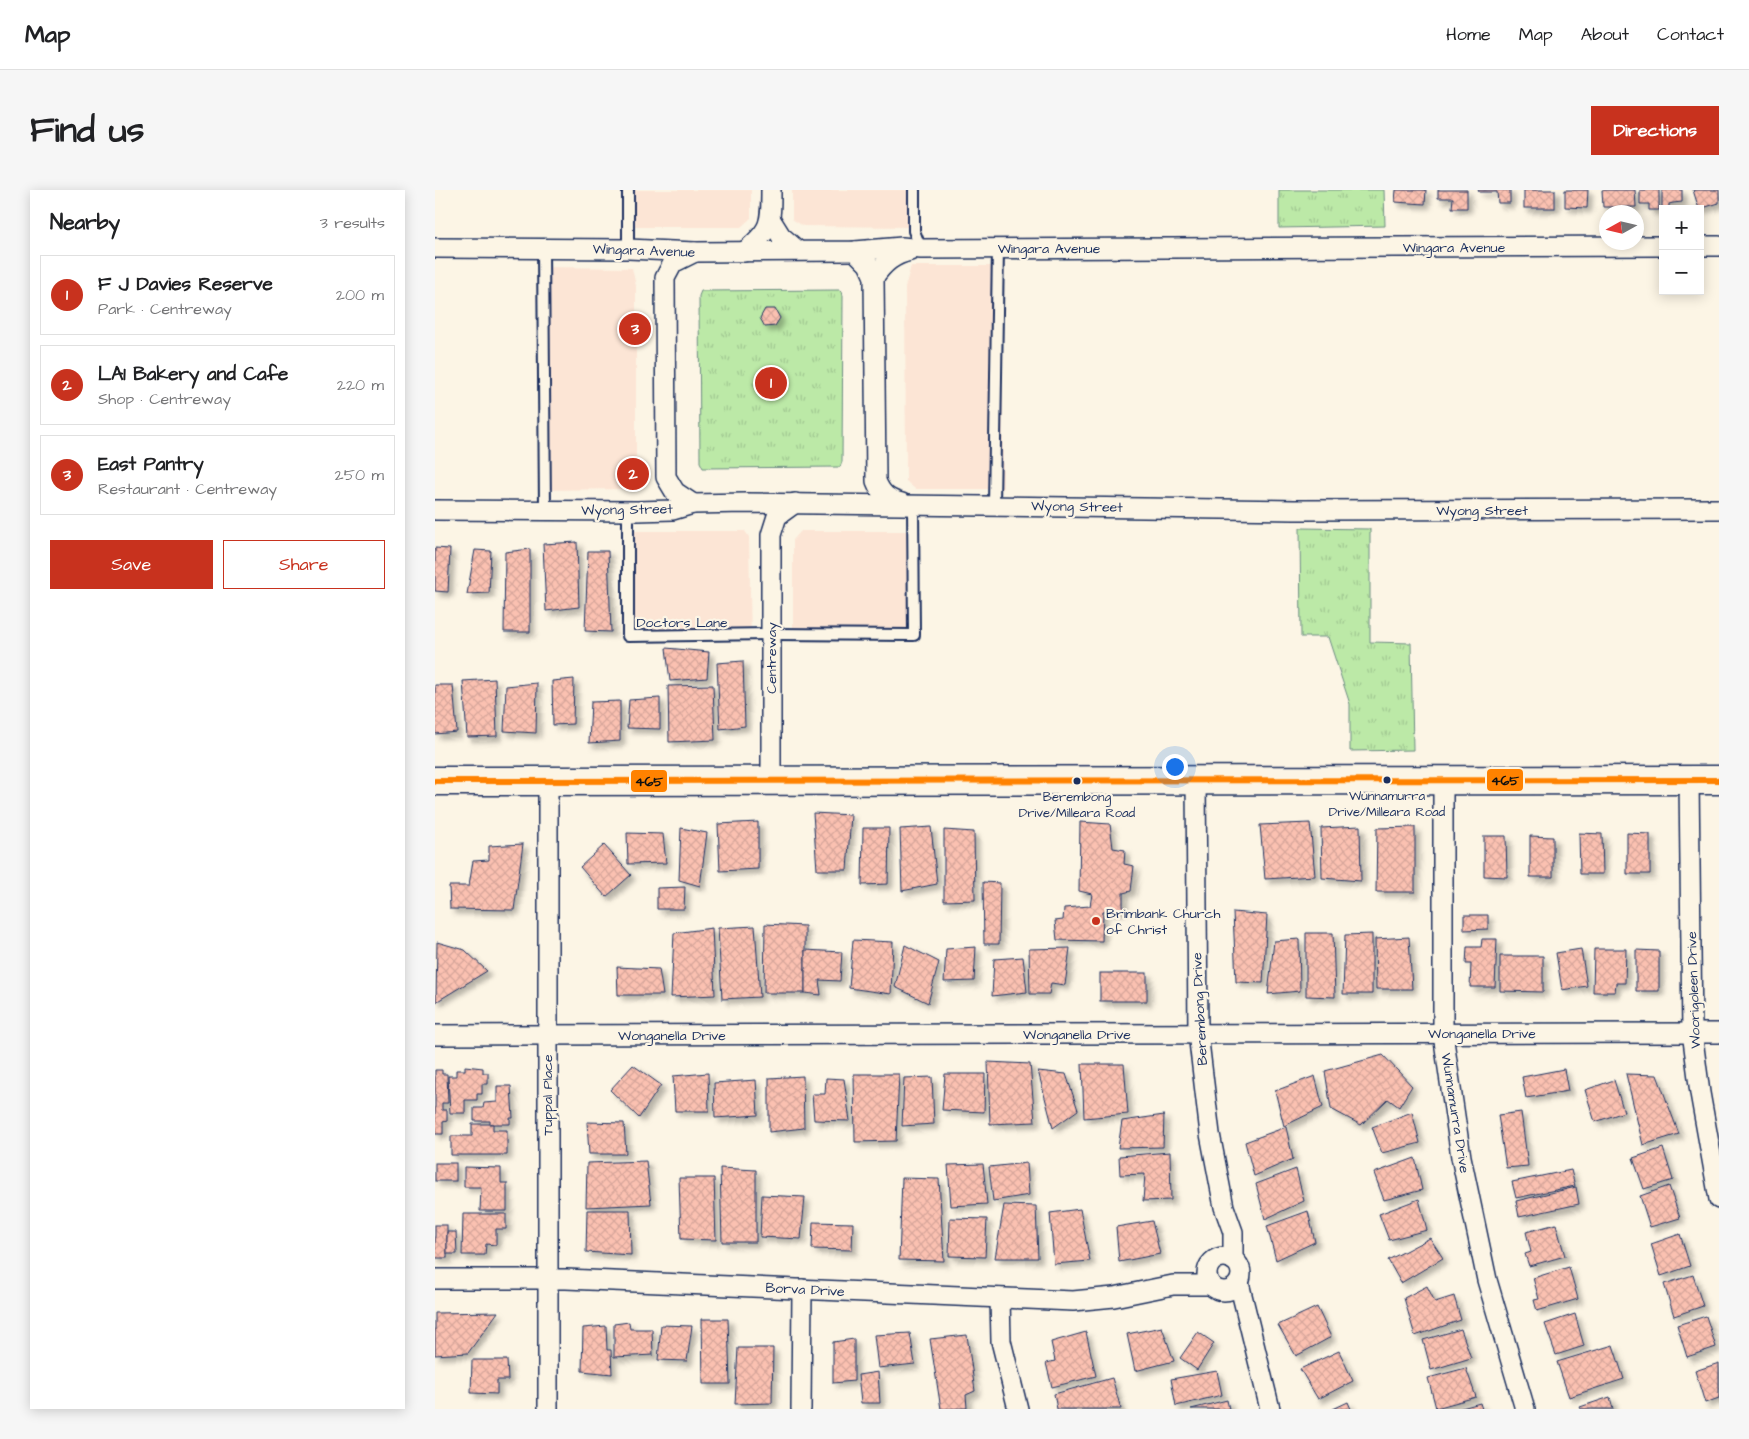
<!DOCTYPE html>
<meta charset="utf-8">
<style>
:root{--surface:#fff;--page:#f6f6f6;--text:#202124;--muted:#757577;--line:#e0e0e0;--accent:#c8321e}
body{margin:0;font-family:"Architects Daughter",sans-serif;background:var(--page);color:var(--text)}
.controls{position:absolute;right:15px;top:15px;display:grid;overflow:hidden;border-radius:0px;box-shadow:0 2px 12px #0003}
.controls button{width:45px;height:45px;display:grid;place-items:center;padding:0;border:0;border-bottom:1px solid var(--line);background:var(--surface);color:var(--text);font:25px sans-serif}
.compass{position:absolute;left:1164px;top:15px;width:45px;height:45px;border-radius:50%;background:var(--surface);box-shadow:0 2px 12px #0003;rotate:262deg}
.you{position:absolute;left:739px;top:576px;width:18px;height:18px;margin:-12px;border:4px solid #fff;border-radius:50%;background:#1a73e8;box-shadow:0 0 0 8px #1a73e833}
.badge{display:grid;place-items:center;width:32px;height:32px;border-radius:50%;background:var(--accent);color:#fff;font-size:16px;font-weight:700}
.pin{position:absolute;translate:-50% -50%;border:2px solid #fff;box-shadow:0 1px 5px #0006}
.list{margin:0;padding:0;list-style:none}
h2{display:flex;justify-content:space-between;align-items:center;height:65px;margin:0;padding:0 20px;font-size:21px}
h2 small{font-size:16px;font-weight:400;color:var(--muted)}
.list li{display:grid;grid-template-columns:32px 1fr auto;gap:15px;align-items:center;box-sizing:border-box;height:80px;margin:0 10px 10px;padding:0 10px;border:1px solid var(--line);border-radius:0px}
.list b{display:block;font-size:19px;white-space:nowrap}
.list p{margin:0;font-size:16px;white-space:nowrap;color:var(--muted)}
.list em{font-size:16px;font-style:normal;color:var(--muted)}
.actions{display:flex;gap:10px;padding:15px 20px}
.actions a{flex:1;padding:11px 0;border:1px solid var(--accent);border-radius:0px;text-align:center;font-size:18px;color:var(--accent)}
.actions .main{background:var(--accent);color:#fff}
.map{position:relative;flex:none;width:1284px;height:1219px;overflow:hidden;border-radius:0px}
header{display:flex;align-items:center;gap:30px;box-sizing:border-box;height:70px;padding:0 25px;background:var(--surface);border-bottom:1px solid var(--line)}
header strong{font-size:24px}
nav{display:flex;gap:28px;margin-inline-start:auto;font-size:18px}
.intro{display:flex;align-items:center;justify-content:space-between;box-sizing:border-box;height:120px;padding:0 30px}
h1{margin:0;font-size:35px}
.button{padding:12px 22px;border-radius:0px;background:var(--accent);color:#fff;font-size:18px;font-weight:700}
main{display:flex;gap:30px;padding:0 30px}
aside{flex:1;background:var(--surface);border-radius:0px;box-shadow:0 2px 12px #0003}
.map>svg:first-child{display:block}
.built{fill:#fce5d5}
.park{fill:url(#park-tufts);stroke:#6c8c82}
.building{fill:url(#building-cross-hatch);stroke:#1b2f5e;filter:url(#shadow)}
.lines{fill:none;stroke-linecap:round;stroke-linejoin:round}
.service-casing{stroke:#1b2f5e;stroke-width:14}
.minor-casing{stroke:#1b2f5e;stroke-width:22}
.secondary-casing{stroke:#1b2f5e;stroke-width:31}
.service{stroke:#fcf5e5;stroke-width:10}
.minor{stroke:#fcf5e5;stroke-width:19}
.secondary{stroke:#fcf5e5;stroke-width:28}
.bus-1-casing{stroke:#fcf5e5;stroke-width:10}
.bus-1{stroke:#ff8200;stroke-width:6}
.bus-dot{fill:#1b2f5e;stroke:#fcf5e5;stroke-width:2}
.poi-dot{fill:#c8321e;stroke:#fcf5e5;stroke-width:2}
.labels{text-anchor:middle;stroke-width:4.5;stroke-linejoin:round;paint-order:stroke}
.bus-label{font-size:13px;fill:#1b2f5e;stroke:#fcf5e5}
.street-label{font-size:14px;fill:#1b2f5e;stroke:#fcf5e5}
.poi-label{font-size:14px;fill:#1b2f5e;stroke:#fcf5e5;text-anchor:start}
.line-badge{stroke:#fcf5e5;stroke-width:2}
.pale-badge-label{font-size:14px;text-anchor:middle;font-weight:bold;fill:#111}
</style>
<header>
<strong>Map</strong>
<nav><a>Home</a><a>Map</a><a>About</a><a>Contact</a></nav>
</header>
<div class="intro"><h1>Find us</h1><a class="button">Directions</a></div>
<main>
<aside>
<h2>Nearby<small>3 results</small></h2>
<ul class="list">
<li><span class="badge">1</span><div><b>F J Davies Reserve</b><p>Park · Centreway</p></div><em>200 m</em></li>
<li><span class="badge">2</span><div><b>LA1 Bakery and Cafe</b><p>Shop · Centreway</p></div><em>220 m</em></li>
<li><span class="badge">3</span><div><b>East Pantry</b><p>Restaurant · Centreway</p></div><em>250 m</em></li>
</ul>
<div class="actions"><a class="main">Save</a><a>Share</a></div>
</aside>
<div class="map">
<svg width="1284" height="1219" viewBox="0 0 1284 1219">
<defs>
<pattern id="park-tufts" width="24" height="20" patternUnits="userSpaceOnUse" patternTransform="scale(1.25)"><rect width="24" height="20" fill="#bce9a7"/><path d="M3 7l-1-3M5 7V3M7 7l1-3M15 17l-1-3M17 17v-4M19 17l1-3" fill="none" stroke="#a1c892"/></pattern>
<pattern id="building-cross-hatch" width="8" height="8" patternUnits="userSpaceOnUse" patternTransform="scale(1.25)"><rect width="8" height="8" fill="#fbc1b1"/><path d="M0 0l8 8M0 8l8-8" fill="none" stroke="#d7a69b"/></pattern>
<filter id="shadow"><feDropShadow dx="4.5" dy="4.5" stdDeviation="2.5" flood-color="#0004"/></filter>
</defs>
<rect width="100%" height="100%" fill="#fcf5e5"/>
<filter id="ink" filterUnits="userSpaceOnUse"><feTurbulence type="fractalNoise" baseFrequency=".02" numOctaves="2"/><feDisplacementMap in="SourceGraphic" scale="10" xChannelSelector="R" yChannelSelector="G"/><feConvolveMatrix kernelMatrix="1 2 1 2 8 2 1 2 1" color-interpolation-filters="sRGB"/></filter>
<g filter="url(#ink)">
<g class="built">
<polygon points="187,0 316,0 316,28 306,37 187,37"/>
<polygon points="357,0 483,0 483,37 368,36 357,29"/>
<polygon points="476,76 558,76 568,79 568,299 480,299 471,291 470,97"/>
<polygon points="105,77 197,78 201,96 201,291 193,299 104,300"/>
<polygon points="188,341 310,341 314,347 316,451 189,451"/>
<polygon points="366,341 474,341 474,441 358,441 358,350"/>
</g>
<g class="park">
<polygon points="844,0 949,0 950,36 844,38"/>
<polygon points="404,100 407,101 408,106 407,272 405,277 268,278 265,272 264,106 266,101"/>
<polygon points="865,338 935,339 935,452 976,453 978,560 915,561 915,514 893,447 866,447"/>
</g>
<g class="building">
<polygon points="961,0 991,0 990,14 960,12"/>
<polygon points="1003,0 1032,0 1032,18 1017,18 1018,8 1003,8"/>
<polygon points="1043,0 1075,0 1075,13 1063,13 1062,2 1044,2"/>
<rect x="1089" y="0" width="31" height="18"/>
<polygon points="1130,0 1153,0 1152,18 1130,17"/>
<polygon points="1167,0 1200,0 1201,17 1168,17"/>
<polygon points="1205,0 1224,0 1224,20 1214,20 1214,14 1205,14"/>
<polygon points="1227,0 1247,0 1247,12 1238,13 1234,14 1234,18 1227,18"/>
<polygon points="1258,0 1284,0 1284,13 1264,19"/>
<polygon points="330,119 340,119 345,128 340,136 330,137 325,128"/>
<polygon points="142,352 144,417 111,421 108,354"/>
<polygon points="0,358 15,359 13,402 0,401"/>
<polygon points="95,359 95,442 69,442 70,362"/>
<polygon points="40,360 56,361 54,403 32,404"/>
<polygon points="153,361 173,361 176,442 150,441"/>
<polygon points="231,458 274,462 272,488 235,491"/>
<polygon points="308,471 310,536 285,539 282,473"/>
<polygon points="60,489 62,546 32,547 28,491"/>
<polygon points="139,489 138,534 118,535 117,491"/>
<polygon points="102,493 101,543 69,541 71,496"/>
<polygon points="0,495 18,495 22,542 0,544"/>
<polygon points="278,495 280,550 234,552 233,496"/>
<polygon points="225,508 225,539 192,538 194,510"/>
<polygon points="185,511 185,551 154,553 156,512"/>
<polygon points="378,623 416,625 412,680 382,680"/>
<polygon points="323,632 323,679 285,681 283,634"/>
<polygon points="645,632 675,634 678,658 690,660 689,674 699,676 696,701 688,703 688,720 668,721 667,751 622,750 620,731 628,730 629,718 655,716 657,704 644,701"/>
<polygon points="875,633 880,686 830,689 825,635"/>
<polygon points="925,636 926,691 887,688 886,638"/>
<polygon points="496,637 502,694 467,701 465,639"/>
<polygon points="980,637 980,702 941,702 942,638"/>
<polygon points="246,638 272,643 265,696 244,690"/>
<polygon points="428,638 454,638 453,694 427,695"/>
<polygon points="509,640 539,642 540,710 509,711"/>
<polygon points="192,643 228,644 231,673 193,674"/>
<polygon points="1144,643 1167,644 1168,684 1145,684"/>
<polygon points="1192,643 1215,644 1215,684 1192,684"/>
<polygon points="1049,646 1071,646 1072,687 1049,686"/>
<polygon points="1095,646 1118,647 1118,687 1095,687"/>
<polygon points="88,654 79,720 15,719 14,696 34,696 38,671 54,670 54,656"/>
<polygon points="169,655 196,685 171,707 145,677"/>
<polygon points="548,692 565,693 564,754 549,754"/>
<polygon points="250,697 249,719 222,719 222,698"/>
<polygon points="798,722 832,725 828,793 801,792"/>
<polygon points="1029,725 1053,725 1053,739 1029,740"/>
<polygon points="330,734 370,736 370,803 329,803"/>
<polygon points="320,736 325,807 287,809 283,738"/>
<polygon points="277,738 280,805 236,807 239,743"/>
<polygon points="871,743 898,743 900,807 871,806"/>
<polygon points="937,744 937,804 908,804 910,745"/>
<polygon points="974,747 977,799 941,799 940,749"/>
<polygon points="864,749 865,801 833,804 839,751"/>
<polygon points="1047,749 1062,749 1060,797 1035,797 1036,774 1031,774 1032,757 1046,757"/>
<polygon points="418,750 458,752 456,804 414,798"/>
<polygon points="2,752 30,760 52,781 1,812"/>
<polygon points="470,755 504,772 493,813 460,797"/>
<polygon points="541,757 539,791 509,792 511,759"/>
<polygon points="635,758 630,795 616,793 614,804 595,804 594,759"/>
<polygon points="1146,759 1152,796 1127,800 1121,763"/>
<polygon points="1159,759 1191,759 1190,793 1181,793 1180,802 1158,802"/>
<polygon points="370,760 407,762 405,791 384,790 386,805 370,803"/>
<polygon points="1201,760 1224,761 1224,801 1201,801"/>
<polygon points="1065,766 1108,766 1108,802 1065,801"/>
<polygon points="588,767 592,802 557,806 559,769"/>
<polygon points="182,777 224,779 228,805 183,805"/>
<rect x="665" y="783" width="47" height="28"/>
<polygon points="948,865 977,896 964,917 953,909 926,935 896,919 890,881"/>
<polygon points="553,872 595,874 600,932 555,934"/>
<polygon points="647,874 689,874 693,924 649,928"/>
<polygon points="198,875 226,895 204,928 175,900"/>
<polygon points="30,876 48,878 48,883 53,883 53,894 47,894 47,904 42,904 42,910 30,910 30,923 15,923 13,886 21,886 21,880 30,880"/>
<polygon points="1129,879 1133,901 1091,908 1087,887"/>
<polygon points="0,880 7,880 7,884 12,884 13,913 7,913 7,920 12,920 12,931 8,932 8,944 0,944"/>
<polygon points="603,881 631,884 643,920 618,938"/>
<polygon points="273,883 274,921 240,921 238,886"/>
<polygon points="419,884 464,884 461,951 420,952"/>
<polygon points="510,884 550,884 549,922 507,920"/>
<polygon points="1191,884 1222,885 1244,944 1208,955"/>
<polygon points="368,886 369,938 334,942 334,888"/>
<polygon points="880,886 888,917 849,936 840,901"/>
<polygon points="497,887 499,934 467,936 469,888"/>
<polygon points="391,888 409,889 415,931 379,930 377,904 390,904"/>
<polygon points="321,890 323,925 280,928 279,893"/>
<polygon points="1179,890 1189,922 1160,932 1150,900"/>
<polygon points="62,896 76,896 78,928 75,928 75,934 55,934 55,931 39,931 39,918 48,918 49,913 62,912"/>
<polygon points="977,922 985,953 947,963 937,937"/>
<polygon points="1086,922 1093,976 1071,978 1063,925"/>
<polygon points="729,925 728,957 683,958 687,931"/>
<polygon points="152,932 189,933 191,964 154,964"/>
<polygon points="37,934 58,934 58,940 72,940 72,965 16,965 16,946 37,946"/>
<polygon points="851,937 858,969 819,986 810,952"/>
<polygon points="1228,958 1238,990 1209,999 1198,968"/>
<polygon points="735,962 736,1010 708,1011 710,984 685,985 684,966"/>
<polygon points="980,968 987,1000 949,1010 939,983"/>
<polygon points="211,971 216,1014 151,1017 152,973"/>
<rect x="0" y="973" width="21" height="18"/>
<polygon points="592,973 594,1005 558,1011 554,977"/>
<polygon points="548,974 552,1014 516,1016 513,975"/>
<polygon points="29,977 66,978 66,993 72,993 72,1021 45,1021 46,997 29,997"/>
<polygon points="285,978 321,980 321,1052 287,1052"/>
<polygon points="861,979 869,1011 830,1029 821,994"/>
<polygon points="1136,980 1140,996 1081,1008 1077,992"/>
<polygon points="244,988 279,988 281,1050 246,1049"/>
<polygon points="467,988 504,989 509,1071 464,1070"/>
<polygon points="1234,996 1245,1028 1215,1037 1205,1006"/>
<polygon points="1141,997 1144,1014 1084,1027 1081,1011"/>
<polygon points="327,1005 370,1007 366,1049 325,1047"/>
<polygon points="984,1009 992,1040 954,1050 944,1024"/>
<polygon points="569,1015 601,1016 603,1068 560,1068"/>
<polygon points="645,1019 655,1071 619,1074 615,1023"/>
<polygon points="152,1020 195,1020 196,1065 151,1062"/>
<polygon points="873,1021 880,1052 841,1070 832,1036"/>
<polygon points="28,1024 71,1024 71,1039 61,1039 61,1055 51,1054 50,1065 27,1065"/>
<polygon points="515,1028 552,1029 550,1067 514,1066"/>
<polygon points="717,1031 725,1064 684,1072 681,1037"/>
<polygon points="378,1032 418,1033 417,1060 377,1059"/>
<polygon points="1121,1034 1130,1066 1094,1076 1090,1064 1096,1062 1091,1042"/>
<rect x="0" y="1035" width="12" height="33"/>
<polygon points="12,1042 21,1042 22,1064 12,1064"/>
<polygon points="1245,1044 1255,1076 1226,1086 1216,1054"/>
<polygon points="995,1048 1008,1068 966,1093 953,1070"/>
<polygon points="1134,1077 1143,1109 1102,1121 1099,1110 1104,1109 1098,1088"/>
<polygon points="1258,1085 1268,1116 1239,1126 1229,1094"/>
<polygon points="992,1096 1000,1112 1019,1106 1026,1130 980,1146 969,1108"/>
<polygon points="882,1117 896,1147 861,1166 843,1135"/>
<polygon points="63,1122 33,1163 0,1165 0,1123"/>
<polygon points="1140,1124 1149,1156 1121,1165 1110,1134"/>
<polygon points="1271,1126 1281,1157 1252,1167 1242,1135"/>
<polygon points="267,1129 293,1129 295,1194 268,1194"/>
<polygon points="194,1132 195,1139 217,1139 218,1165 179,1167 179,1134"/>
<polygon points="226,1135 257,1136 252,1171 223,1170"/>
<polygon points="171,1136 172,1160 176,1160 177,1184 147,1181 148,1138"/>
<polygon points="727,1137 739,1171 700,1181 692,1144"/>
<polygon points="1026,1139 1036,1168 996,1180 988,1150"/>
<polygon points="651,1142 661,1186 617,1197 611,1173 620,1171 616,1152"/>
<polygon points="763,1142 779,1153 762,1180 745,1168"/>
<polygon points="475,1143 480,1174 443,1178 439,1145"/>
<polygon points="532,1145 540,1201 531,1205 532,1218 506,1219 495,1149"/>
<polygon points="419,1149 419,1191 398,1193 398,1152"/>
<polygon points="1178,1155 1189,1189 1134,1207 1122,1172"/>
<polygon points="303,1158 338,1158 337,1213 300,1214"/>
<polygon points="904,1161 918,1191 883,1209 865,1179"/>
<polygon points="37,1170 72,1170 73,1190 62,1190 62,1204 36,1203"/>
<polygon points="1284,1173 1284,1208 1270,1213 1260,1181"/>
<polygon points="1031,1178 1041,1207 1001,1218 993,1188"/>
<polygon points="782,1181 787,1205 741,1216 736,1189"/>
<polygon points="443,1182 445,1213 426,1213 423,1185"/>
<polygon points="677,1188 686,1219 622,1219 619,1204"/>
<polygon points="1175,1207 1178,1219 1146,1219 1145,1217"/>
<polygon points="792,1210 794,1219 756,1219"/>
<polygon points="913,1212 916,1219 898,1219"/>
<polygon points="1045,1213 1047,1219 1023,1219"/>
</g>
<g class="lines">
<defs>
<g id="service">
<polyline points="193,0 193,59"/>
<polyline points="479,0 479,41 486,59"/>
<polyline points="108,58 110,320"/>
<polyline points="559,315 563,58"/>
<polyline points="193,320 193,446 336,444 479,445 478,315"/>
</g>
<g id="minor">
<polyline points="336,30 346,46 362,60"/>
<polyline points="1265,56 1284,56"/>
<polyline points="0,58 193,59 260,62 420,61 467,57 486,59 1228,56"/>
<path d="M420,61L433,74L439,87L441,291C446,304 453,310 467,313"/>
<path d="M309,62C336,40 336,34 336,0"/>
<path d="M439,87C449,73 458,65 475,61"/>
<polyline points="258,314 240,302 231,287 230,88 238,73 260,62"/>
<polyline points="0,320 202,321 238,320 258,314 311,313 859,320 1284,319"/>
<polyline points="1008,590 1008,844 1026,967 1052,1090 1090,1219"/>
<polyline points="1254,590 1257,842 1265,903 1284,1009"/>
<polyline points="113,591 113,1219"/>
<polyline points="336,591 336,345 342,326 360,313"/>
<polyline points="761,591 763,843 775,944 789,1017 798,1042 798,1070"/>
<polyline points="0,845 1284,843"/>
<circle cx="789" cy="1084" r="17"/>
<polyline points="0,1089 131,1089 638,1111 679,1107 738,1095 776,1095"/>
<polyline points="804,1093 835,1219"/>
<polyline points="565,1108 566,1151 583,1219"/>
<polyline points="366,1219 367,1099"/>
</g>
<polyline id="secondary" points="0,591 1284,590"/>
</defs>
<use href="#service" class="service-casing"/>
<use href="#minor" class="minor-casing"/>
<use href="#secondary" class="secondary-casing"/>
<use href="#service" class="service"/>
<use href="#minor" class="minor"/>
<use href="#secondary" class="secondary"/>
<defs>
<polyline id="bus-1" points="0,591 1284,590"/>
</defs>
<use href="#bus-1" class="bus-1-casing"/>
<use href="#bus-1" class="bus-1"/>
</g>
</g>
<g class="bus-dot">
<circle cx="952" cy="590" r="4.5"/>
<circle cx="642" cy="591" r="4.5"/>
</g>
<circle class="poi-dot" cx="661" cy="731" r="5"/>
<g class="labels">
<g class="bus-label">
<text x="952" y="610">Wunnamurra<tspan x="952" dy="16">Drive/Milleara Road</tspan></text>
<text x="642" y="611">Berembong<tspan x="642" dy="16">Drive/Milleara Road</tspan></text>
</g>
<g class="street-label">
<text x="1019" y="62">Wingara Avenue</text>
<text x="614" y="63">Wingara Avenue</text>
<text transform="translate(209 60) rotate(2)" y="5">Wingara Avenue</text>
<text transform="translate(642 316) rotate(1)" y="5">Wyong Street</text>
<text transform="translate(192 319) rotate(-1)" y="5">Wyong Street</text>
<text x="1047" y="325">Wyong Street</text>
<text x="247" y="437">Doctors Lane</text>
<text transform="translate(336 468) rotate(-90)" y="5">Centreway</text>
<text transform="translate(1258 800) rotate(-92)" y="5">Woorigoleen Drive</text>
<text transform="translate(764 819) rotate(-93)" y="5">Berembong Drive</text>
<text x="1047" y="848">Wonganella Drive</text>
<text x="642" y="849">Wonganella Drive</text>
<text x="237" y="850">Wonganella Drive</text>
<text transform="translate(112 905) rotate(-90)" y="5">Tuppal Place</text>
<text transform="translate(1021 923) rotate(81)" y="5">Wunnamurra Drive</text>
<text transform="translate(370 1099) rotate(3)" y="5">Borva Drive</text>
</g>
<g class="poi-label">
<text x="671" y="728">Brimbank Church<tspan x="671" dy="16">of Christ</tspan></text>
</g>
</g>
<g class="line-badge">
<rect x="1051" y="578" width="38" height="24" rx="5" fill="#ff8200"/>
<rect x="195" y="579" width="38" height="24" rx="5" fill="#ff8200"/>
</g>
<g class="pale-badge-label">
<text x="1070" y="595">465</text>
<text x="214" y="596">465</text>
</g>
</svg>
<div class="controls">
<button>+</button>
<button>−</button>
</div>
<svg class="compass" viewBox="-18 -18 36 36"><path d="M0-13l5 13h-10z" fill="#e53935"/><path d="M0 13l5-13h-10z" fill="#757577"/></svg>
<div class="you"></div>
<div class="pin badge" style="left:336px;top:193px">1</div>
<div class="pin badge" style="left:198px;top:284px">2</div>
<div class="pin badge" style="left:200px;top:139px">3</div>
</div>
</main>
